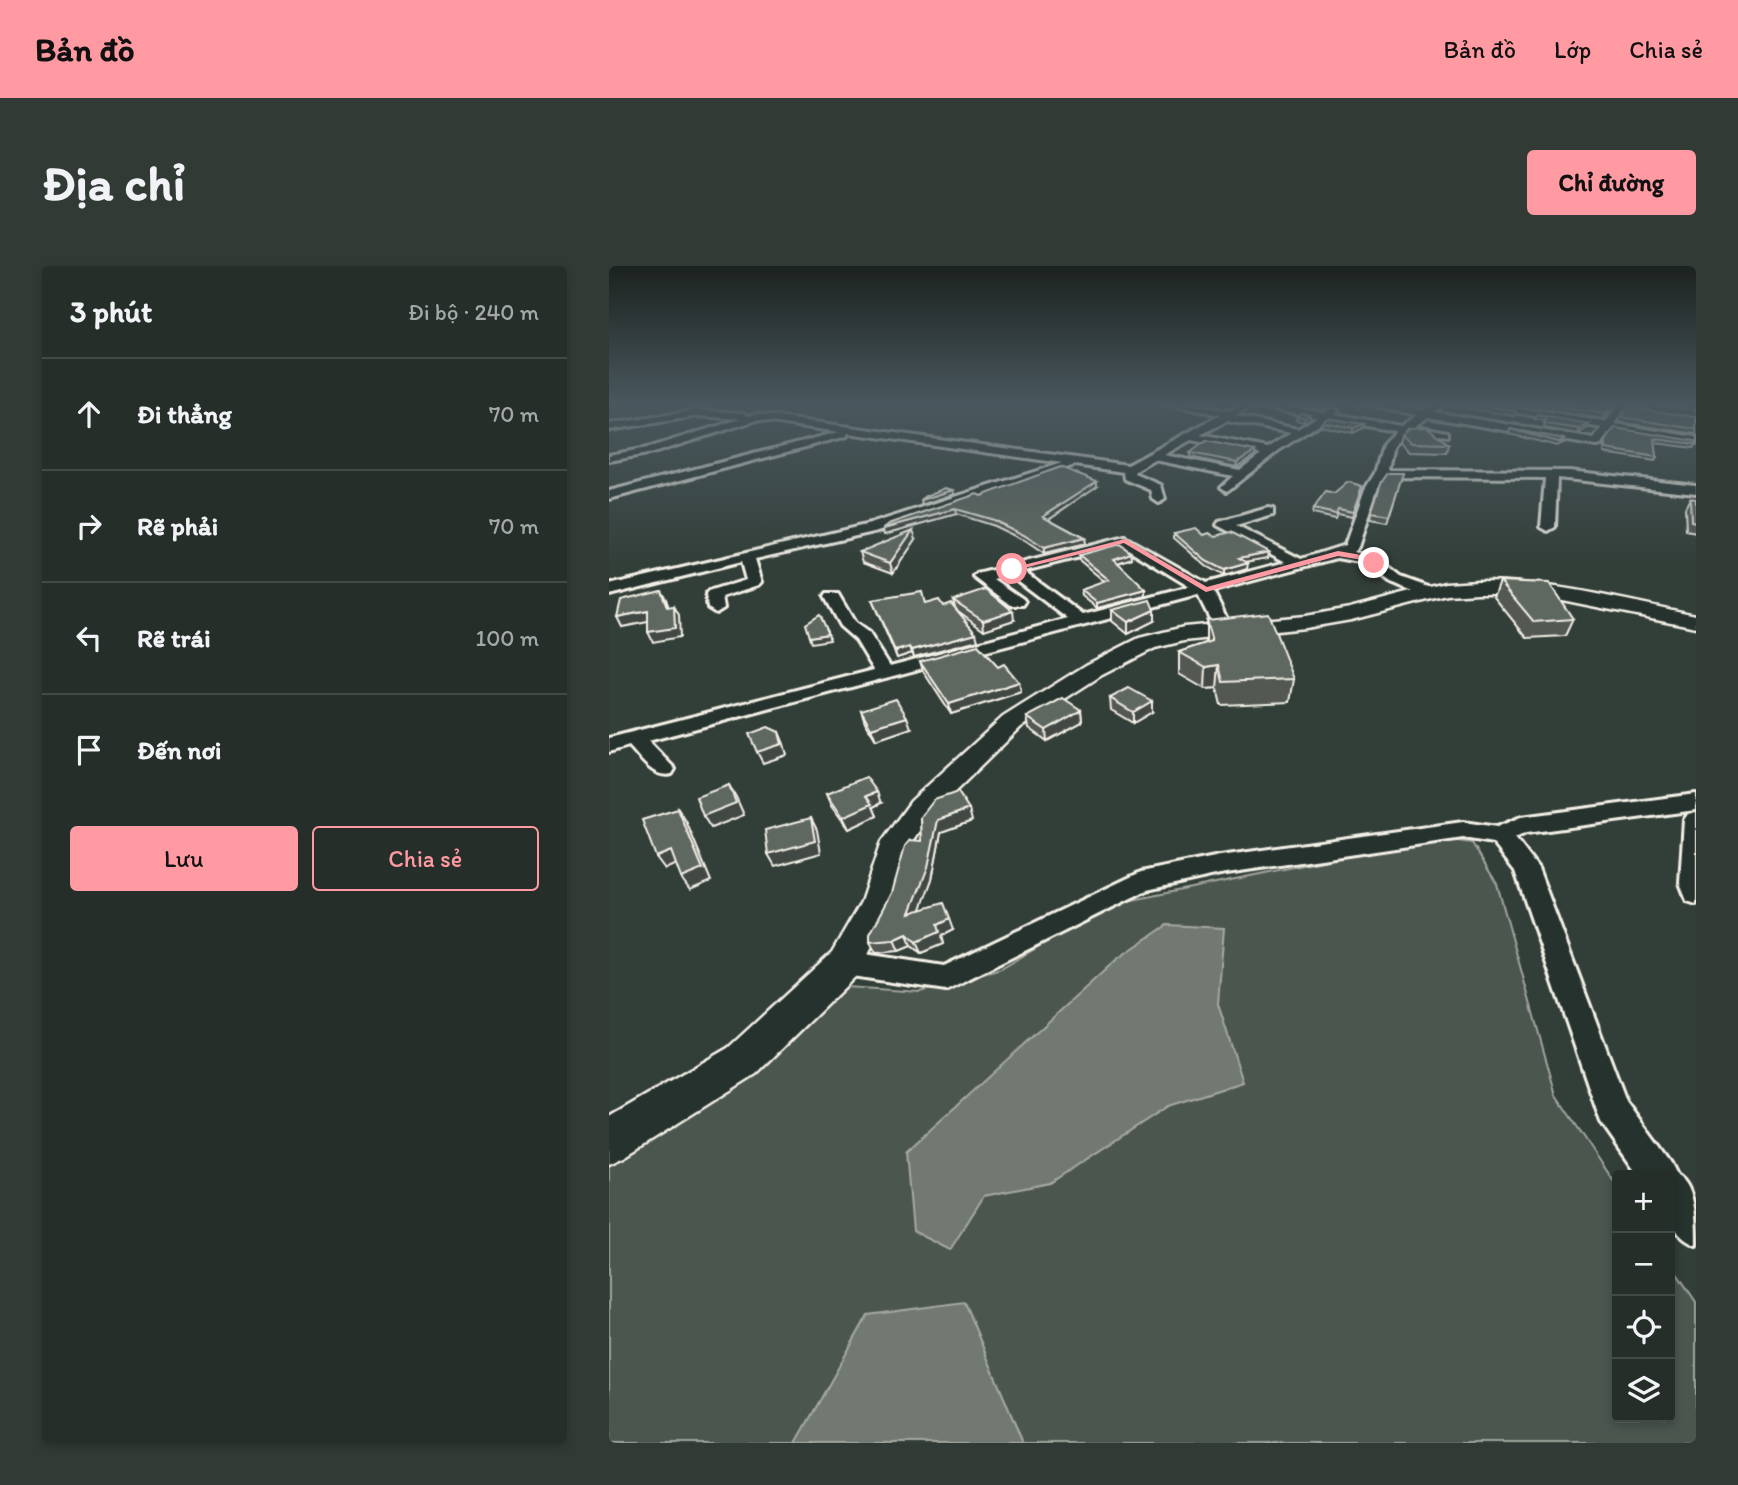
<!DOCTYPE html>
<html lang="vi">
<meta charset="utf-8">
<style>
:root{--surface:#262e2a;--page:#323a36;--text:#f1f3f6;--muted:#a4a8a8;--line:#424a47;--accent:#ff9aa2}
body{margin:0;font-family:Itim,sans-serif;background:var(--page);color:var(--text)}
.controls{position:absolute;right:21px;bottom:21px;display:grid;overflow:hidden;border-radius:7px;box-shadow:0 4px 10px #0003}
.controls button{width:63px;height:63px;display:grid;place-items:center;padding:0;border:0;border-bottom:2px solid var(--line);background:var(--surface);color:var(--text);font:35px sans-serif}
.stop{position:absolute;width:21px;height:21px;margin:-16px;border:5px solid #ff9aa2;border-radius:50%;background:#fff}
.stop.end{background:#ff9aa2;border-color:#fff;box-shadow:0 2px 7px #0008}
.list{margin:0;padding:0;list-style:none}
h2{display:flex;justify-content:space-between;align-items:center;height:91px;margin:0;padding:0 28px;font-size:30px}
h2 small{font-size:23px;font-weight:400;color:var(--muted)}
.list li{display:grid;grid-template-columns:46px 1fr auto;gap:21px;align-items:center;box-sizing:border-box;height:112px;padding:0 28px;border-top:2px solid var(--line)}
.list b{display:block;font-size:26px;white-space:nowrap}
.list em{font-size:23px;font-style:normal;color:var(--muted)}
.actions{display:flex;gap:14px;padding:21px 28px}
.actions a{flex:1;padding:16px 0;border:2px solid var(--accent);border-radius:7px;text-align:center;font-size:24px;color:var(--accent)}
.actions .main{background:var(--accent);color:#111}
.icon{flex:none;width:38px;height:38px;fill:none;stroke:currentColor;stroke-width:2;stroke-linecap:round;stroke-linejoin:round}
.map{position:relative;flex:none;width:1087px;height:1177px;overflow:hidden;border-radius:7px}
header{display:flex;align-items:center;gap:42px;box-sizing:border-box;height:98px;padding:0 35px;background:var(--accent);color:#111}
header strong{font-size:33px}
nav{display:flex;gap:38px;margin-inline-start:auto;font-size:24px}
.intro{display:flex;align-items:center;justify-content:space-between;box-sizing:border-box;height:168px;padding:0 42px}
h1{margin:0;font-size:49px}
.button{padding:18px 32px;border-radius:7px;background:var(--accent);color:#111;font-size:24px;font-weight:700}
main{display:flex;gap:42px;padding:0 42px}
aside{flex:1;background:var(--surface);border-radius:7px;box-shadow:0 4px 10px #0003}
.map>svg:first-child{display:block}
.green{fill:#4c564f;stroke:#a0a49c;stroke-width:2}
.water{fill:#727972;stroke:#a6a9a1;stroke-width:2}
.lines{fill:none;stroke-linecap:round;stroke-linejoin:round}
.minor-casing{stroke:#f4f1e8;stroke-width:6}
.tertiary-casing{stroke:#f4f1e8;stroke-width:5}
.minor{fill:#26332d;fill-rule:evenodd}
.tertiary{fill:#26332d;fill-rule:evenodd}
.wall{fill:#525953;stroke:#f4f1e8;stroke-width:2}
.shaded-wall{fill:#424944;stroke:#f4f1e8;stroke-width:2}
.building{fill:#5f6861;stroke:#f4f1e8;stroke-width:2}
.route{fill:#ff9aa2}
</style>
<header>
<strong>Bản đồ</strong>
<nav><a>Bản đồ</a><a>Lớp</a><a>Chia sẻ</a></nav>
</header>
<div class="intro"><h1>Địa chỉ</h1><a class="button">Chỉ đường</a></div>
<main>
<aside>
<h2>3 phút<small>Đi bộ · 240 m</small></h2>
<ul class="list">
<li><svg class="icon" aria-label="ahead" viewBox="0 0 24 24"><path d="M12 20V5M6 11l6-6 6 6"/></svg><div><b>Đi thẳng</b></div><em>70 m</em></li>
<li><svg class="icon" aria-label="right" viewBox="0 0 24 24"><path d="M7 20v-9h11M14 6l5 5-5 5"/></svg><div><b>Rẽ phải</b></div><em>70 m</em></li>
<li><svg class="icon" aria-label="left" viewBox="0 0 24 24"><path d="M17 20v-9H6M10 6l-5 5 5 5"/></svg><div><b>Rẽ trái</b></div><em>100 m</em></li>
<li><svg class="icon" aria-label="arrive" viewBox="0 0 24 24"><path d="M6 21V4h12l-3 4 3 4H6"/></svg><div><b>Đến nơi</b></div></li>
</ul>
<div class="actions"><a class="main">Lưu</a><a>Chia sẻ</a></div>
</aside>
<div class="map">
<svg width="1087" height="1177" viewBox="0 0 1087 1177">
<rect width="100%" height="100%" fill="#323e38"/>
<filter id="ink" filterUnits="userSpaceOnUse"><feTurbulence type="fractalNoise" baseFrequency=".0143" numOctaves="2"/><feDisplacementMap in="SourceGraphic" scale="14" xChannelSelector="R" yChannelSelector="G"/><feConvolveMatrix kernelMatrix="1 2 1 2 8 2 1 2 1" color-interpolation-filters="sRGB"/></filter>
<g filter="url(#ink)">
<polygon class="green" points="827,572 863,577 888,618 947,829 1008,920 1008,1151 1061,1151 1061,997 1087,1036 1087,1177 0,1177 0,899 169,779 238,721 311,726 392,703 499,639"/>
<g class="water">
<polygon points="558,659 615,662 609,738 634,816 559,840 441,917 375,930 341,984 304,965 297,886 508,693"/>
<polygon points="355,1036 414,1177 187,1177 259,1049"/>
</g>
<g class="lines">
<defs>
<g id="minor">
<path d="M553,137H572L621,145L637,137H657L715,146L724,142L729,145L726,148L792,160L808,149L751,137H770L815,144L826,137H836L825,146L985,173L993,162L854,137H874L997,156L1011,137H1019L1006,158L1087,171V177L1003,163L992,179L988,180L819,151L806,160L839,166V170L799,164L784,180L779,204L960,205L1087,219V227L948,212L946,261L939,265L932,261L936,212L776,211L768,223L749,281L744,286L765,290L792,311L828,324L830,327L828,330H816L782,317L756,297L728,292L604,325L624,365L621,369H609L589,329L39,475L66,503L63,508C44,513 32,492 20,480L0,486V472L265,404L247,374L231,360L215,331L217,328H229L246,357L260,367L281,400L459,353L401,309L385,313L414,333L416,336L414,339H402L365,311L368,308L516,271L597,317L677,296L608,259L610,256L659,242L664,243V249L627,260L692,293L736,279L756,223L766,207L774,179L786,165L718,153L670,184L618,225L612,221L624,210L546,194L527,205L526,208L552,219L556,233L550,237L544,233L542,224L516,213L515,206L466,199L269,265L146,293L153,316L150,319L113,331L115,342L107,347L99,342L97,329L99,326L137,314L132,296L0,329V319L261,258L453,197L239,167L238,170L0,233V225L230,166L148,154L44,187L0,195V189L38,182L131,153L90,150L0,164V158L90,144L135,147L140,150L147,148L519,199L611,149ZM644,140L708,151L689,163L626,150ZM618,155L682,167L659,182L591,169ZM582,174L652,188L631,204L555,189ZM514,280L581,321L474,349L415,305Z"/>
<polygon points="1078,137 1087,137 1083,147 1078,150 1073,147"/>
<path d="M1087,528V544L917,567L906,572L929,602L1017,835L1062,897L1068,909C1087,920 1087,956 1087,979C1056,967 1061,938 1061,909H1029L992,856L988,845L906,605L884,577L854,572L611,608L538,624L337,724L236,709L226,705L222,697L226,689L236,685L335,700L532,606L611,590L854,556L888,561L912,551Z"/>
<polygon points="1087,546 1087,638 1078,635 1071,617 1075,554 1079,548"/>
</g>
<g id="tertiary">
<polygon points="998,137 1027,137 1087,145 1087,153 1004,141"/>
<path d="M869,315C943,315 1015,334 1087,349V361L943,332L902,327H869L838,329L742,354L696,362L575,375L546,382L493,409L412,461L322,549L302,578L285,638L249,708L147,808L15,891L0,898V851L119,782L223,686L252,636L272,576L302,535L394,451L477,399L530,372L575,361L696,350L741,342L837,317Z"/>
</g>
</defs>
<use href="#minor" class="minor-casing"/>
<use href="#tertiary" class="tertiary-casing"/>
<use href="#minor" class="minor"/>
<use href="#tertiary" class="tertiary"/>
</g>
<g class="wall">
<polygon points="671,137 719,137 719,142 715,143"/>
<polygon points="837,137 862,137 907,145 906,150 838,139"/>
<polygon points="888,137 922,137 917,141"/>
<polygon points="933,137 1003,143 994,153 930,143"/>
<polygon points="1043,137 1076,137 1073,141"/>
<polygon points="928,149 978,162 969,168 935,162 935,155 926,153"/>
<polygon points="688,150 701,152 695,156 687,154"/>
<polygon points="1012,151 1087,151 1087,168 1010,156"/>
<polygon points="713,156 755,158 754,162 744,167 712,160"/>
<polygon points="1006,162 1087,178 1084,182 1046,177 1048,191 1046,195 995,187 995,179 997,175"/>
<polygon points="901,163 954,177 948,180 900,168"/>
<polygon points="792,169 840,178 838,187 800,186 790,177"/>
<polygon points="646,185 646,189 627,201 581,191 581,187"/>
<polygon points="794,207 778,257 761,254 762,247"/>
<polygon points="488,220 440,253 475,272 476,278 435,288 416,275 385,260 347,248 276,268 372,230"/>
<polygon points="752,225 743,251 728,248 726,253 703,248 704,243 725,228"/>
<polygon points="1081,232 1087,233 1087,267 1077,265 1076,242"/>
<polygon points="565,267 595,269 660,286 659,292 636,296 638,303 615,310 597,300 565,272"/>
<polygon points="307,273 284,307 254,296 251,286"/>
<polygon points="522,287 523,292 509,297 537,330 488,342 473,330 472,324 496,316 470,294 470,289"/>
<polygon points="891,315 964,353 956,370 918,372 885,331"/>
<polygon points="263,334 316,338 346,341 344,334 405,354 375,364 349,345 369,374 305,391 303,387 288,392"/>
<polygon points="503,344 545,355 519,368 503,355"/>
<polygon points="597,354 685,413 681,436 612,439 608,422 596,423 570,408 570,386 597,377"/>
<polygon points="311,395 389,401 410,416 412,426 342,448 314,405"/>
<polygon points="501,432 543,446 524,457 502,444"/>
<polygon points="252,444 302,462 267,474 256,456"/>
<polygon points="472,444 473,456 438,475 420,462 418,451"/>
<polygon points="218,527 272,537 264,541 268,550 240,563 223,539"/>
<polygon points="312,551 363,555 332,566 323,613 311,644 344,664 332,670 334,678 312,687 302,680 290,685 267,687 261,676 313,575"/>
</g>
<g class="shaded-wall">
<polygon points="716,137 719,137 719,142 715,143"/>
<polygon points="1005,139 1003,143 994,153 996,148"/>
<polygon points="701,148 701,152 695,156 696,152"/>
<polygon points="755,158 754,162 744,167 744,162"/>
<polygon points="980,158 978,162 969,168 971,163"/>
<polygon points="646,185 646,189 627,201 628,196"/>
<polygon points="488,215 488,220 435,256 434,250"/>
<polygon points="345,224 346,228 313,239 312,234"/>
<polygon points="346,243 347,248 276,268 275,262"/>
<polygon points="304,264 307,273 284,307 281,297"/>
<polygon points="475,272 476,278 435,288 435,282"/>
<polygon points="660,286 659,292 630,297 630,292"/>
<polygon points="522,287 523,292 505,298 505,293"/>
<polygon points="639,297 638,303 615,310 615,304"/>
<polygon points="52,324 57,333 63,351 58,341"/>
<polygon points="537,324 537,330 488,342 488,337"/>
<polygon points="65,340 70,349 71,371 44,376 39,366"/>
<polygon points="545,344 545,355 519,368 519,356"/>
<polygon points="39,345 44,355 13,361 8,351"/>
<polygon points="404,345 405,354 375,364 374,354"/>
<polygon points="367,367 369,374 305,391 303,384"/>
<polygon points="219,368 221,374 202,377 200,371"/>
<polygon points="301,381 303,387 288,392 286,385"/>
<polygon points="610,399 608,422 596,423 597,401"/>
<polygon points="410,416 412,426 342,448 340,438"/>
<polygon points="543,435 543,446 524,457 524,446"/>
<polygon points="472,444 473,456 438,475 437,464"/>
<polygon points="298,451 302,462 267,474 262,462"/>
<polygon points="170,466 175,478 178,489 154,497 148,486"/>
<polygon points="120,519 127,531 135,549 102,562 94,550"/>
<polygon points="268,526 272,537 264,541 268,550 240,563 234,551 257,530"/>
<polygon points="69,543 77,555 102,615 81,624 72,612"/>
<polygon points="360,543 363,555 332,566 323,613 306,659 301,647 329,554"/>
<polygon points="202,552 208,564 212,587 166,600 159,588"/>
<polygon points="62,585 70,597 56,603 47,591"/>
<polygon points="340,653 344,664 332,670 334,678 312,687 307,676 328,659"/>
<polygon points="298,668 302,680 290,685 285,674"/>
</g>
<g class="building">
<polygon points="854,137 862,137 907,145"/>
<polygon points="933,137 1002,137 1005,139 996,148 932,139"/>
<polygon points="1019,141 1087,151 1087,163 1012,151"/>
<polygon points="692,147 701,148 696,152 688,150"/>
<polygon points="928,149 980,158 971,163 936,158 937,150"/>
<polygon points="719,152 755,158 744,162 713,156"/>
<polygon points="818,161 840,178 803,177 792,169 799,162"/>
<polygon points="1006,162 1087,175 1087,177 1086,178 1046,173 1048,191 997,183 997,175"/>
<polygon points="901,163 956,173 950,176"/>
<polygon points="597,175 646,185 628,196 581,187"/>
<polygon points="451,201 488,215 434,250 475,272 435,282 415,269 384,254 346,243 275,262 280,258 368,228 372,230"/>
<polygon points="779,207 794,207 780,250 762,247 772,217"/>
<polygon points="739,216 753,220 744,246 729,243 727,248 704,243 717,226 725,228"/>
<polygon points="337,222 345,224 312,234 317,230"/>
<polygon points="1081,232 1087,233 1087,256 1082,255"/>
<polygon points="587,262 595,269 600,267 607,270 622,266 660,286 630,292 639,297 615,304 597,295 565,267"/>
<polygon points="304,264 281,297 251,286"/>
<polygon points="511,278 522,287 505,293 537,324 488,337 472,324 500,314 470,289"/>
<polygon points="891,315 940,317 964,353 925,356"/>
<polygon points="377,323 404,345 374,354 344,334"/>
<polygon points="52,324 58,341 65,340 66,362 39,366 39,345 8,351 12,334"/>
<polygon points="313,326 316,338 330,334 334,340 342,337 367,367 303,384 301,381 286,385 263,334"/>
<polygon points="541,334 545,344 519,356 503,344"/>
<polygon points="659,347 685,413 614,416 610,399 597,401 570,386 603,375 597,354"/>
<polygon points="210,349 219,368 200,371 196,358"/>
<polygon points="369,379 389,401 395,398 410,416 340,438 311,395"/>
<polygon points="520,422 543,435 524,446 501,432"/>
<polygon points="454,432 472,444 437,464 418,451"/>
<polygon points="287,433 298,451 262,462 252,444"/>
<polygon points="159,461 170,466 173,478 148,486 140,468"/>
<polygon points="257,511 268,526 257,530 263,538 234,551 218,527"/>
<polygon points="120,519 127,537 94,550 87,531"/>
<polygon points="349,526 360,543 329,554 319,601 301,647 334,637 340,653 328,659 330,666 307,676 298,668 285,674 261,676 261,668 283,627 296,580 301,574 313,575 312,551 325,534"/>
<polygon points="69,543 94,603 72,612 62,585 47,591 33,554"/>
<polygon points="202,552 206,575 159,588 156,564"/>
</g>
</g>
<linearGradient id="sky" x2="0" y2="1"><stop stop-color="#1c221f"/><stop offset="0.46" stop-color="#49585e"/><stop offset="1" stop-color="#49585e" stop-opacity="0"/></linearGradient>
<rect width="1087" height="301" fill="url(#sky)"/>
<polygon class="route" points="516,273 598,321 729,285 758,290 768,297 765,299 754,294 729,290 597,326 515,277 403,305 399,303"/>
</svg>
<div class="controls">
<button>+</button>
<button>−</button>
<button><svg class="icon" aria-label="locate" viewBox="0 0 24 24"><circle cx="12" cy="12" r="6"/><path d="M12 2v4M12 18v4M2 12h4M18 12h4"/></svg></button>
<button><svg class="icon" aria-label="layers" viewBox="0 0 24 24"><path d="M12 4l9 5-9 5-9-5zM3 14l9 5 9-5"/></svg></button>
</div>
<div class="stop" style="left:403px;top:303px"></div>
<div class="stop end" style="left:765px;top:297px"></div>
</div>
</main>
